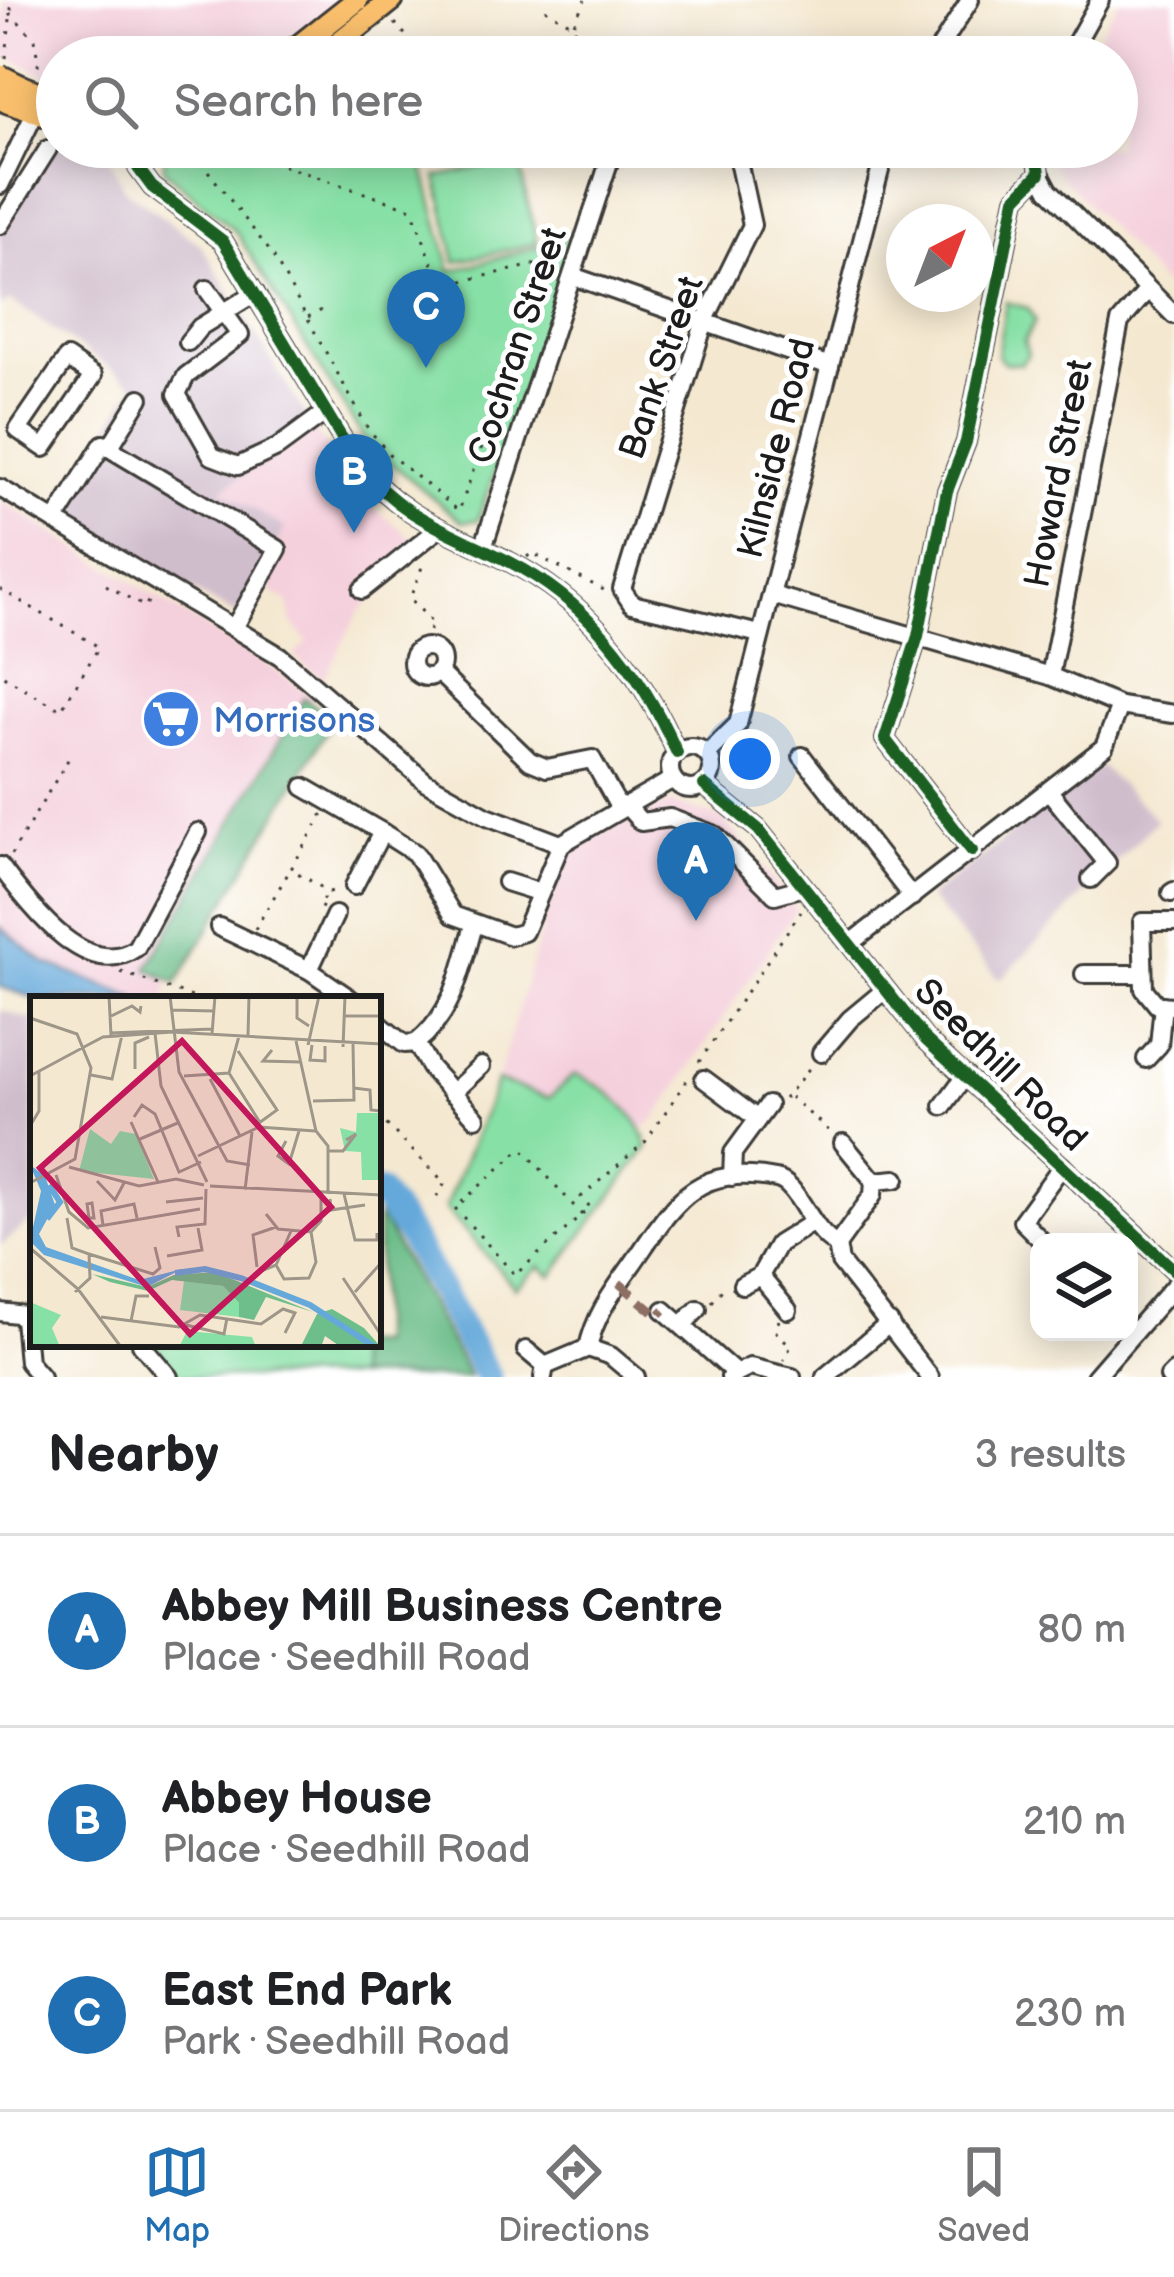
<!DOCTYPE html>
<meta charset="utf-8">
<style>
:root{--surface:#fff;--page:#f6f6f6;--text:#202124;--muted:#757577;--line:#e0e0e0;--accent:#1f6fb2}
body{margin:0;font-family:"Balsamiq Sans",sans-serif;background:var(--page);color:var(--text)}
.controls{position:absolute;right:36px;bottom:36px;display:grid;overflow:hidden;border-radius:24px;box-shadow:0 6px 30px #0003}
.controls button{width:108px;height:108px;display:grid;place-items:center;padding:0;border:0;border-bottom:3px solid var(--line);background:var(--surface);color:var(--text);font:60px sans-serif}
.compass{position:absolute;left:886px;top:204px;width:108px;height:108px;border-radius:50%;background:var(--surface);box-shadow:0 6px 30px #0003;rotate:42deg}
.you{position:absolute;left:750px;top:759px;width:42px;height:42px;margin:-30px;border:9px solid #fff;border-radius:50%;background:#1a73e8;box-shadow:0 0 0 18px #1a73e833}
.badge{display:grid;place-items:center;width:78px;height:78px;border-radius:50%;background:var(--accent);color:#fff;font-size:39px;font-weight:700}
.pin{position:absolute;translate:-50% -99px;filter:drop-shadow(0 3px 6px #0008)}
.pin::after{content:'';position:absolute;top:63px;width:42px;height:36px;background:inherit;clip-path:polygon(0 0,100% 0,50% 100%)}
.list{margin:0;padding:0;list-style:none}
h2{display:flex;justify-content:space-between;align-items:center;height:156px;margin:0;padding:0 48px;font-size:51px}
h2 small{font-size:39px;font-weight:400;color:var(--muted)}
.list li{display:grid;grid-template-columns:78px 1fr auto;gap:36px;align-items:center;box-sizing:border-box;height:192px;padding:0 48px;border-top:3px solid var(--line)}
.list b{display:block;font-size:45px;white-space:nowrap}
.list p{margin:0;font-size:39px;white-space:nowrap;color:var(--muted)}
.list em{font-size:39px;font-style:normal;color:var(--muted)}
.icon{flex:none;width:66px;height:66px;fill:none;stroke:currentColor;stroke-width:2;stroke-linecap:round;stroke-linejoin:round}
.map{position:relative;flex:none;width:1174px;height:1377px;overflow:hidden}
.search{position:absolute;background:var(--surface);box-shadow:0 6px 30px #0003;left:36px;right:36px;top:36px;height:132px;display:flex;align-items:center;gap:30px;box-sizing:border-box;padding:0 42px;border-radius:66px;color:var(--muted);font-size:45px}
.sheet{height:732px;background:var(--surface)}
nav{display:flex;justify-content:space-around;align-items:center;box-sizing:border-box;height:168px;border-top:3px solid var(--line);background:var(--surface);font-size:33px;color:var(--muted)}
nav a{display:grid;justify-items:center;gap:6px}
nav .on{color:var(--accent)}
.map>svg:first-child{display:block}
.built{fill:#f4cfdc}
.industrial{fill:#d0bdcc}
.green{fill:#87e0a5;stroke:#527e60;stroke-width:3}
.forest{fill:#6dbe8a;stroke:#446d53;stroke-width:3}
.water{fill:#65a9da;stroke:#40627b;stroke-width:3}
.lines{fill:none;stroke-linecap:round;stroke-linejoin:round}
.river{stroke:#65a9da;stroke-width:27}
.minor-casing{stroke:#3c3b37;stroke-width:22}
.major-casing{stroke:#3c3b37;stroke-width:27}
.path{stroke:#3c3b37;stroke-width:3;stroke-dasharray:3 9;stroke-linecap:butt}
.minor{stroke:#fff;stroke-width:16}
.major{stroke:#f9bf6d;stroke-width:21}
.major-bridge-casing{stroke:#3c3b37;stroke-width:27;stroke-linecap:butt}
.major-bridge{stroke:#f9bf6d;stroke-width:21}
.quiet{stroke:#8d6e63;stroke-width:9;stroke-dasharray:18 9;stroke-linecap:butt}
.cycleway-casing{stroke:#fff;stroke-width:20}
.cycleway{stroke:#1b5e20;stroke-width:12}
.labels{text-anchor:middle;stroke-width:10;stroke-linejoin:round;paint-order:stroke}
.street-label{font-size:36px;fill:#1c1c1c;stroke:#fff}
.shop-label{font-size:36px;fill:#366cbe;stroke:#fff;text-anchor:start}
.inset-river{fill:none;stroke:#65a9da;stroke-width:6}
.inset-road{fill:none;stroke:#9e9688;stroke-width:3}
.view{fill:#c2185b;fill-opacity:0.15;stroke:#c2185b;stroke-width:6}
.inset-edge{fill:none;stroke:#1c1c1c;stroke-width:6}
</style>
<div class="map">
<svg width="1174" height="1377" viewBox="0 0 1174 1377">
<rect width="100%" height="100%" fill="#fff"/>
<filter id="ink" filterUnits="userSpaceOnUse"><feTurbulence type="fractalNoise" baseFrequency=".00833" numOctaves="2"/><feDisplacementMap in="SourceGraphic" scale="24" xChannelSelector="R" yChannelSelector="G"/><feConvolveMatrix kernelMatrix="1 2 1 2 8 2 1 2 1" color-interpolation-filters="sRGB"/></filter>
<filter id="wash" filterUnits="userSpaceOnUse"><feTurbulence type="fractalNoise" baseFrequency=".004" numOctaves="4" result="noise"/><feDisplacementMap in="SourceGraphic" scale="48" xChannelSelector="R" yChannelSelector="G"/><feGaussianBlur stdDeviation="2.7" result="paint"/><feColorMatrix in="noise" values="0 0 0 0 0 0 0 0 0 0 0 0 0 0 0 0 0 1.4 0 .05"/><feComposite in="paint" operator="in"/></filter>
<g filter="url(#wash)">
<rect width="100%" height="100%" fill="#f4e8d0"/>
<g class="built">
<polygon points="6,0 342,0 267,57 57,57 57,81 0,53"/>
<polygon points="1119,0 1174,0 1174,297 1054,168 1049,147 1117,147 1117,57 1086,57"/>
<polygon points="313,428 365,500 420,545 358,614 323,680 294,656 308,642 292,623 288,601 255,582 220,490"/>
<polygon points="0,500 314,695 175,952 165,999 138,999 45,963 0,927"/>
<polygon points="670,802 724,819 796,909 657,1117 643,1129 604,1086 549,1098 497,1081 559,871 571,848"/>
</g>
<g class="industrial">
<polygon points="40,144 95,147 107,154 124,189 201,245 313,428 221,490 285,528 237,615 54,514 135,385 10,300 0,307 0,207"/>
<polygon points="1101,766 1157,820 1000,980 928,897"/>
<polygon points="0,1010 33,1020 33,1219 0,1246"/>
</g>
<g class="green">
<polygon points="169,147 418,147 451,271 578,236 478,520 462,522 366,442 236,232 164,170 164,151"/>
<polygon points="518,159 537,243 456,262 437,177"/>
<polygon points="1006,302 1028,308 1035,321 1024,341 1028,355 1021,364 1005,363 997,355"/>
<path d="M575,1074C607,1087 639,1112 648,1147L552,1276L540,1266L515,1288L445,1208L497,1081L549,1098Z"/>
<polygon points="153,1344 354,1344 356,1377 180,1377"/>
</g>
<g class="forest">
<polygon points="304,698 333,720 177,983 147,969"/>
<polygon points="378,1213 467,1372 469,1377 356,1377 354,1344 378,1344"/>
</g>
<polygon class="water" points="0,927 45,963 138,999 38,999 0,987"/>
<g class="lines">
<polyline class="river" points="378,1192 410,1236 488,1377"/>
</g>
</g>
<g filter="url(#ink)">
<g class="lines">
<defs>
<g id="minor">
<polyline points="153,54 153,57"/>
<polyline points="934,57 970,0"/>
<polyline points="1068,57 1100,0"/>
<path d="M136,147L138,168L152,187L223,241L357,463C404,520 448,530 510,562C590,603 642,673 677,753"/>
<polyline points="735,147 752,225 705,320 622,589 632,604 760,634"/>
<polyline points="640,152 662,147"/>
<polyline points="1040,173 1049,190 1174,315"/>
<polyline points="0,185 40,103"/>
<polyline points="0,225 48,149"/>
<polyline points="575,277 830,366"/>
<polyline points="207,289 240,335 186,376 177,394 212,456 238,466 277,448 326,412"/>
<polyline points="188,342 200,327 255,293"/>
<polygon points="67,358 93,376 44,448 18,430"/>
<polyline points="109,448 140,398"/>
<polyline points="0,488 280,656 426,782 487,816 561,844"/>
<polyline points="55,521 103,444 109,448 278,549 234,628"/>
<polyline points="483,548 609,162"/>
<polyline points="362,590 436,531"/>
<polyline points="772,595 1050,676 1120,706 1173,714"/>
<circle cx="427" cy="662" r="15"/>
<polyline points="438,672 530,761 547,768 592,759 620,809"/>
<polyline points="1050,676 1120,322 1147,291"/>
<circle cx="691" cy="768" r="21"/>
<polyline points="707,754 738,724 886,147"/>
<polyline points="802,756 912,897"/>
<polyline points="704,785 758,829 926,1040 1174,1270"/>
<polyline points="304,787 382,832"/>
<polyline points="1049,791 1107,863 1091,879"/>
<polyline points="626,805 641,822 670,818 715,835 775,895 804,887"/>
<polyline points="972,851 885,739 918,636 947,491 966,442 1016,198 1040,173 1036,147"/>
<path d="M0,866C28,902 85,983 136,948L198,832"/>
<polyline points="506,882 538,892"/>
<polyline points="354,886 382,832 415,853 453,915 511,936 524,932 561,844 673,779"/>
<polyline points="1171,893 1174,891"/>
<polyline points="1174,922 1142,922 1144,989 1157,1005 1174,1006"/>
<polyline points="219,927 309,970 351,999"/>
<polyline points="850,944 1104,747 1120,706"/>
<polyline points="309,970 335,915"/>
<polyline points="1084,974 1143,974"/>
<path d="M378,1023L404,1044L416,1043C454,1013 461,970 474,925"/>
<polyline points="416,1043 430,1068 476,1118"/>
<polyline points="821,1053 850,1019 885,990"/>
<polyline points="1146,1059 1159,1045 1163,1005"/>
<polyline points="704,1079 755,1117"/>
<polyline points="452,1093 481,1066"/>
<polyline points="943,1106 965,1076"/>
<polyline points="843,1143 874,1181 873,1195 837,1245 840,1262 930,1377"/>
<polyline points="732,1177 733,1153 768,1105"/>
<polyline points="874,1181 896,1179"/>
<polyline points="1043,1242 1022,1221 1062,1166"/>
<polyline points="760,1276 788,1310"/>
<polyline points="742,1285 760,1276 778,1244 810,1224"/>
<polyline points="664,1310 734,1372"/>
<polyline points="0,1312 33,1316"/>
<polyline points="24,1319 28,1362 41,1377"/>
<polyline points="684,1323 698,1309"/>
<polyline points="141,1344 169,1377"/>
<path d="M588,1348C595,1315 612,1293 631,1266C673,1206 692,1163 776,1179C799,1183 809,1231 837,1245"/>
<polyline points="526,1350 545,1366 543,1377"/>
<polyline points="545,1366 588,1348 611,1356 636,1377"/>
<polyline points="730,1377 750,1367 792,1377"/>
<polyline points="825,1377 890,1323"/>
<polyline points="1095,1377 1174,1286"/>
<polyline points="1169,1377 1174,1372"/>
</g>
<g id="major">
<polyline points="285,57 357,0"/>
<polyline points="321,57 392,0"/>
<polyline points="18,85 57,100"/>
<polyline points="8,102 57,119"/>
</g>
</defs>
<use href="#minor" class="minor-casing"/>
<use href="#major" class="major-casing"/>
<g class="path">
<polyline points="545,9 573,25 581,57"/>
<polyline points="10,13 35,39 39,72"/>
<polyline points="395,23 410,40"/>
<polyline points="574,23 585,0"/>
<polyline points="6,58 12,0"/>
<polyline points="109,147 122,152"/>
<polyline points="155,155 198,158"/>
<polyline points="547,262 441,286 412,209 243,152 225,150 198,158 272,254 367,427 389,454 459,511 547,262 561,260"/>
<polyline points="308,317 322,310"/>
<polyline points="527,557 532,553 604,590"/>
<polyline points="106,585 145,607 151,596"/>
<polyline points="0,589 99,647 61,710 0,674"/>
<polyline points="416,651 433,624 410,598 424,562"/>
<polyline points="323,814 291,869 329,892 337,890"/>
<polyline points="11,855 72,753"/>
<polyline points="323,908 318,905 328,893"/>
<polyline points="255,929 290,870"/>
<polyline points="121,972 198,999"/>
<polyline points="699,1062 801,911"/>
<polyline points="790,1097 833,1134"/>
<polyline points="784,1099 812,1065"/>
<polyline points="378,1116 445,1183 436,1198"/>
<polyline points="582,1215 522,1148 455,1208 515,1275 582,1215 590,1207 581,1197 646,1141 687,1080"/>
<polyline points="712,1302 725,1286"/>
<polyline points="779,1320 775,1331 791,1346 784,1360"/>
</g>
<use href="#minor" class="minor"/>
<use href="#major" class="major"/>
<defs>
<g id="major-bridge">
<polyline points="0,76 18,85"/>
<polyline points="0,98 8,102"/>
</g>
</defs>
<use href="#major-bridge" class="major-bridge-casing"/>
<use href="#major-bridge" class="major-bridge"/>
<polyline class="quiet" points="619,1283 658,1316 664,1310"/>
<defs>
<g id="cycleway">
<path d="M136,147L138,168L152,187L223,241L357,463C404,520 448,530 510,562C590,603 642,673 677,753"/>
<polyline points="704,785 758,829 926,1040 1174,1270"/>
<polyline points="972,851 885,739 918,636 947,491 966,442 1016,198 1040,173 1036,147"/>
</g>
</defs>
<use href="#cycleway" class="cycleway-casing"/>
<use href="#cycleway" class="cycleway"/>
</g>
</g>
<defs>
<symbol id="supermarket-disc" viewBox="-11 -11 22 22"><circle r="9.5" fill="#3f7fe0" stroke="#fff"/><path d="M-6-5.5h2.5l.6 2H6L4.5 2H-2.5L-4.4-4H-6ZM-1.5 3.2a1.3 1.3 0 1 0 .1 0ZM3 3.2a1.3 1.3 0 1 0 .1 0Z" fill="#fff"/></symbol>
</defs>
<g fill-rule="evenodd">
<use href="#supermarket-disc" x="138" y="686" width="66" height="66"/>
</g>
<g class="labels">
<g class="street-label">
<text transform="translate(516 345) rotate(-72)" y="13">Cochran Street</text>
<text transform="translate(660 367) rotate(-71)" y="13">Bank Street</text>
<text transform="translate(775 448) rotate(-76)" y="13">Kilnside Road</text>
<text transform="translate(1057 473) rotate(-79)" y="13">Howard Street</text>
<text transform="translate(1002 1064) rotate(45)" y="13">Seedhill Road</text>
</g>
<g class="shop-label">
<text x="213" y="732">Morrisons</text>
</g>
</g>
<g transform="translate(30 996)">
<rect width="351" height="351" fill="#f4e8d0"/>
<path d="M327,117H351V184H332L331,156L315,155L310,132L326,136ZM60,133L81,148L90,135L106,138L124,183L49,175ZM154,285L193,290L209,307V321L150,314ZM0,306L31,319L22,332L30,351H0ZM157,335L222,341L226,351H149Z" fill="#87e0a5"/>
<path d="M185,276L283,316L236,301L224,324L209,321V307L193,290L142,284L118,295L80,286L62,278L117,291L144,279ZM302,313L334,332L351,351H311L295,340L291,351L272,348L287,318Z" fill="#6dbe8a"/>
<path d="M0,169L15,180L25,209L9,238L16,251L109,284L152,273L117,291L14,259L0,245L11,195Z" fill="#65a9da"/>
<path class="inset-river" d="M17,223L30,206L19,189M145,277L175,273L211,282L280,309L345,351"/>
<path class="inset-road" d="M79,0L81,39M140,0L149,76L197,165L220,169M267,0V22L279,30M141,14L184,15M314,20H351M79,21L102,10L110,16L111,10M0,22L47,38L61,72L45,163L0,187M80,37L182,33M125,37L131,90L177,186M182,38L185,0M218,40L219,0M266,45L286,135L298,150V198M278,49L289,0M282,49L280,64L295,65V50M54,51L73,41L142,36L351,48M313,51L315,0M242,54L233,65L270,66M208,55L247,114L229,127M105,73V47L119,41M199,77L229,125M61,79L82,83L92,39M0,80L54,51M154,80L199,77L209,40M180,83L210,140M324,92L340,94L341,114L351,115M283,105L324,104L323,48M104,121L112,109L125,118L149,176L171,166M101,126L128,186M0,130L9,115V75M229,131L285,135M110,143L150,126M256,145L248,160L259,168L269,135M298,155H313L326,138L316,144M168,160L229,131M39,171L109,190L146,183L174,189M26,179L39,216L58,232L170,213M67,185L85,204L94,187M180,190L351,199M215,194L222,136M314,198L325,244H347V237M300,203L301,214L335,209M136,206L173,202M62,207L64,222H59L57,208ZM236,218L248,233L281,236L291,225V198M37,222L42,252L59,258L60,282L45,296M73,229L71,215L104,208L107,222M149,241L147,231L175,228L176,193M0,252L48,293L91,351M59,258L123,278L130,272L125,251M137,260L172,254L168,232M246,269L254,283L279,282L286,266L281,236M227,271L223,239L246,231M224,278L246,269L261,235M313,282L351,339M325,296L351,267M71,321L149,331L170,319L231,328L253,313L265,317L255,337M101,325L106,300H119M156,329L194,338L197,322"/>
<path class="view" d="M152,45L301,211L160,338L10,172Z"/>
<rect width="351" height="351" class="inset-edge"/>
</g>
</svg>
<div class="controls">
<button><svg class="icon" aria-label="layers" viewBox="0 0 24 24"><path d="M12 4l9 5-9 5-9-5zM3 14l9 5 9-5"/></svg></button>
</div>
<svg class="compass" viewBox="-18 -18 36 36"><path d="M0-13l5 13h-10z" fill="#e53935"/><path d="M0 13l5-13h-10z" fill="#757577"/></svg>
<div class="you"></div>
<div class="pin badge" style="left:696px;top:921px">A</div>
<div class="pin badge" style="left:354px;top:533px">B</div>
<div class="pin badge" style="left:426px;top:368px">C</div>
<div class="search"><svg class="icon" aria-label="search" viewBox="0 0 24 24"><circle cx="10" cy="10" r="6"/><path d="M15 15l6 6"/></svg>Search here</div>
</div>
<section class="sheet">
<h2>Nearby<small>3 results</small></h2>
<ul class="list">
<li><span class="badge">A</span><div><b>Abbey Mill Business Centre</b><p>Place · Seedhill Road</p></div><em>80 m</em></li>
<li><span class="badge">B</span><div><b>Abbey House</b><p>Place · Seedhill Road</p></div><em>210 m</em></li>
<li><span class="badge">C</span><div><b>East End Park</b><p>Park · Seedhill Road</p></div><em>230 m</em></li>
</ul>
</section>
<nav>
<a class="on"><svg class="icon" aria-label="map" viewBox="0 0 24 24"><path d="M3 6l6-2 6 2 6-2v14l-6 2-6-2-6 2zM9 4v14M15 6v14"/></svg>Map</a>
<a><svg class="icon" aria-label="directions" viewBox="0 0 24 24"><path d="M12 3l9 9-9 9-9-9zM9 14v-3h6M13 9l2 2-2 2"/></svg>Directions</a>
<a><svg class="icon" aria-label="saved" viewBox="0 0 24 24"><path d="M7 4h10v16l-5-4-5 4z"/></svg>Saved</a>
</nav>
